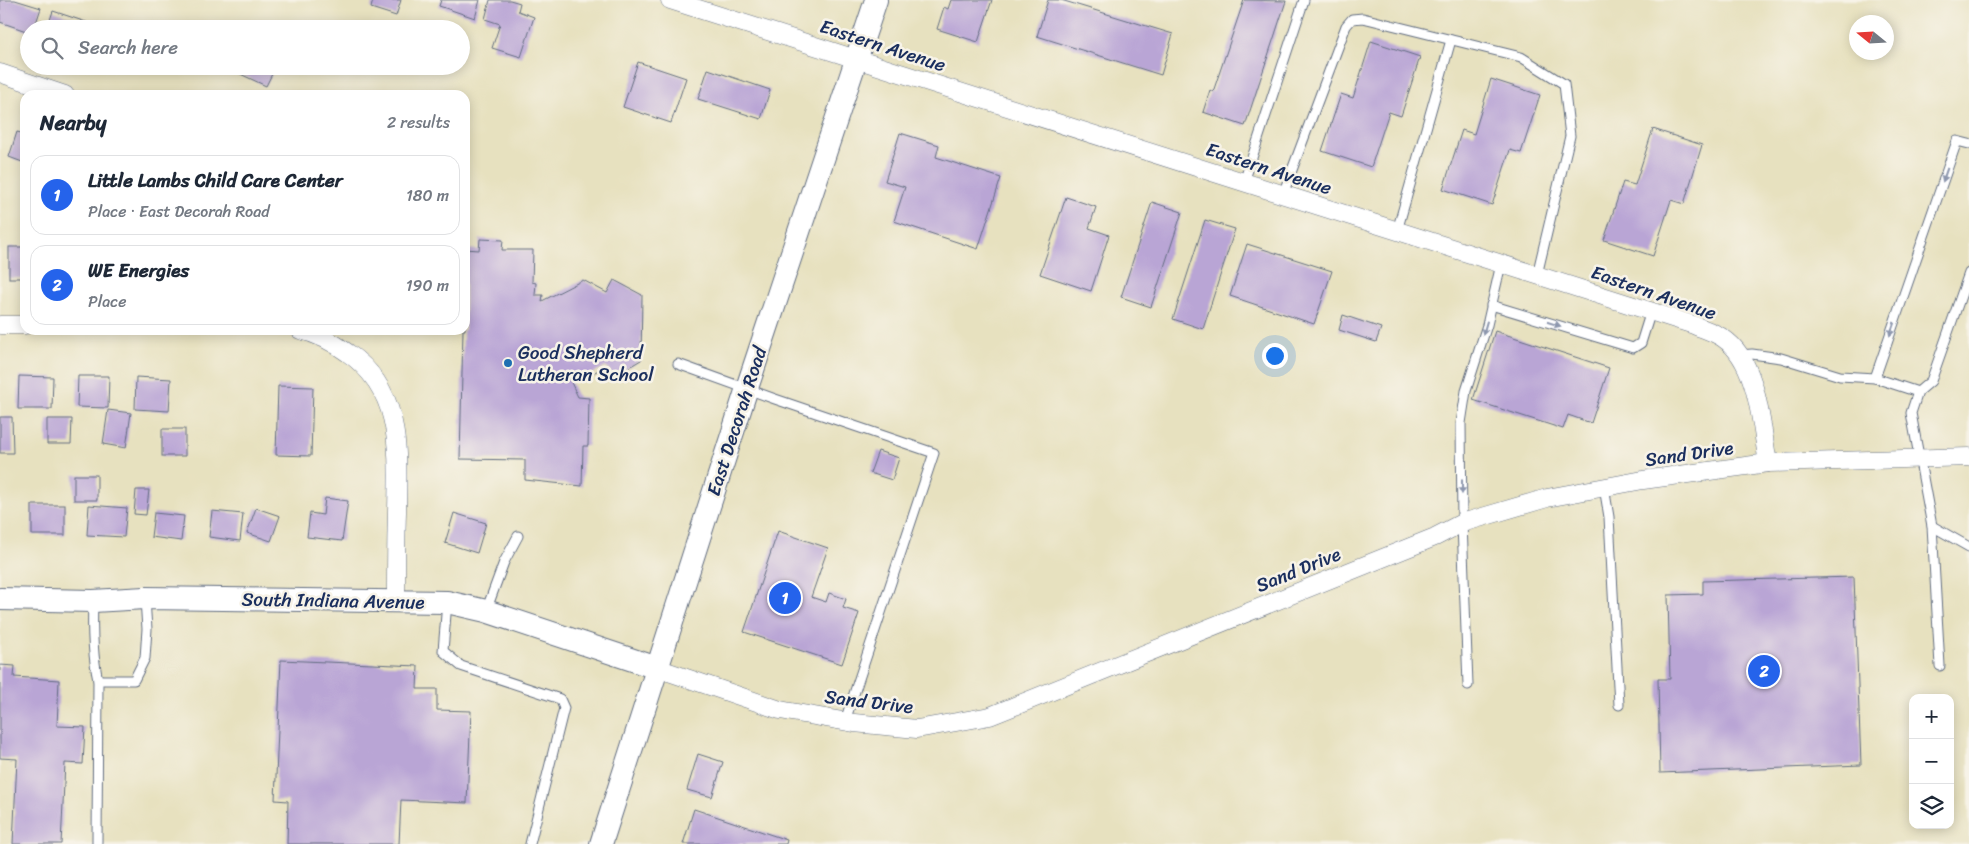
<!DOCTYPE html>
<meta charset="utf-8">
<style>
:root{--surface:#fff;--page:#f2f2f3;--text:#1f2937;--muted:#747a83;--line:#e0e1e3;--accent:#2563eb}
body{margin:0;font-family:Sriracha,sans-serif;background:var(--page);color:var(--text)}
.controls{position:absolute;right:15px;bottom:15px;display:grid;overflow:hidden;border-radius:10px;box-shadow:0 2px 12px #0003}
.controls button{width:45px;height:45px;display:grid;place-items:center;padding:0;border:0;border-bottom:1px solid var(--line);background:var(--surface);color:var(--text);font:25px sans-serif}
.compass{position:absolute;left:1849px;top:15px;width:45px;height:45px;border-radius:50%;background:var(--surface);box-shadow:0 2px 12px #0003;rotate:288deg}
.you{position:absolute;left:1274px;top:355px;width:18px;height:18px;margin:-12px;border:4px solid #fff;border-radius:50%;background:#1a73e8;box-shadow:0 0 0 8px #1a73e833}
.badge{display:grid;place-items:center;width:32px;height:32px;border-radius:50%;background:var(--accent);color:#fff;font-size:16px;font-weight:700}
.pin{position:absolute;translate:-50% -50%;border:2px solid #fff;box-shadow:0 1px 5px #0006}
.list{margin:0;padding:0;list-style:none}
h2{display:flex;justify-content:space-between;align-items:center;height:65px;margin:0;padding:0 20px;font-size:21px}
h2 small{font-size:16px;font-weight:400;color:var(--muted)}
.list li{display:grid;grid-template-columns:32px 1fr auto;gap:15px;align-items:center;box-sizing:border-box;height:80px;margin:0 10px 10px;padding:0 10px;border:1px solid var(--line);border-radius:15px}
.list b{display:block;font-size:19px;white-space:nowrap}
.list p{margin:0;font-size:16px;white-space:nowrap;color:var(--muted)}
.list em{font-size:16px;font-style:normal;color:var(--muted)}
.icon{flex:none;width:28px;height:28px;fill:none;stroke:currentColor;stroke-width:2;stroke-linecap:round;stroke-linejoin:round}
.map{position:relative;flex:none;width:1969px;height:844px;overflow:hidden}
.search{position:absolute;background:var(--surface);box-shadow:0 2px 12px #0003;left:20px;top:20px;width:450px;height:55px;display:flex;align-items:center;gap:12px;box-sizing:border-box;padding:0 18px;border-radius:28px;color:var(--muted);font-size:19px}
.panel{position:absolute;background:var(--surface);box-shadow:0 2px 12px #0003;left:20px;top:90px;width:450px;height:245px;border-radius:15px}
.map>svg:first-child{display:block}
.building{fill:#b9a5d5}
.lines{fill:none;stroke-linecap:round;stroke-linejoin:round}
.service-casing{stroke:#626d80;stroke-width:11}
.minor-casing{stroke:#626d80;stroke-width:19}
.tertiary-casing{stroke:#626d80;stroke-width:24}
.service{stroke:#fff;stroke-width:9}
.minor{stroke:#fff;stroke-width:18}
.tertiary{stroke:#fff;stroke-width:22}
.oneway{fill:#8d97ae}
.poi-dot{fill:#1f6fb2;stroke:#f7f3e8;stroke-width:2}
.labels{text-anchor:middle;stroke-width:5;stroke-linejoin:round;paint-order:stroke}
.street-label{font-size:19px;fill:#1b2f5e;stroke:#f7f3e8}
.poi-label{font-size:19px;fill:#1b2f5e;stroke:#f7f3e8;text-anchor:start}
</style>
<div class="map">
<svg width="1969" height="844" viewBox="0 0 1969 844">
<rect width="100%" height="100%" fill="#f7f3e8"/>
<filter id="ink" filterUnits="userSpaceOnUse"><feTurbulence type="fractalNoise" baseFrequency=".02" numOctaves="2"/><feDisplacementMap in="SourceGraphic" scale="10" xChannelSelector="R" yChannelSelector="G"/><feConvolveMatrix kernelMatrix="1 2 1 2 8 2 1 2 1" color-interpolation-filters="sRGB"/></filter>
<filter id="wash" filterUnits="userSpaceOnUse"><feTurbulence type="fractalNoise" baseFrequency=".0096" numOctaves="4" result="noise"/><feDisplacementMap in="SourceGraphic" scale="20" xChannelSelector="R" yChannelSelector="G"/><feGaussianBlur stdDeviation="1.12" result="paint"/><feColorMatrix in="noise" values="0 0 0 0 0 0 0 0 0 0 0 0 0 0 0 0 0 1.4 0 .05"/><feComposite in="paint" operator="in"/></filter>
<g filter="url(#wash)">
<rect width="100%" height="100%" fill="#e7e1bf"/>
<g id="blocks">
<g class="building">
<polygon points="0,0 15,0 41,8 34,29 29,29 29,32 0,22"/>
<polygon points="373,0 401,0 396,16 371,8"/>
<polygon points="441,0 480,0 475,18 439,6"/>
<polygon points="490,0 510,0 520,3 518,11 534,17 521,57 492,48 500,24 485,19"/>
<polygon points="951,0 992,0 978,42 937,29 944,7 948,9"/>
<polygon points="1048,0 1061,0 1173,34 1161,75 1037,36"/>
<polygon points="1244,0 1286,1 1245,126 1203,112 1210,90 1213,92"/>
<polygon points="53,11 98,26 97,29 47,29"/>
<polygon points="1371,41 1420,57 1401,116 1389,112 1371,167 1322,151 1341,94 1353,98"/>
<polygon points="638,62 686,78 671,123 623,107"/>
<polygon points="168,66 205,66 205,70 168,68"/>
<polygon points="236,66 276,66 266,86 234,71"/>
<polygon points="708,69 770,90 761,119 698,99"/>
<polygon points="1491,79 1540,95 1521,153 1510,150 1492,205 1443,189 1462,130 1474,134"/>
<polygon points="1653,129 1702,145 1684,204 1671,200 1653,256 1604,240 1623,182 1635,185"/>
<polygon points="17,132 25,134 25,163 9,157"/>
<polygon points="900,133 939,145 936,157 1001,178 978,249 894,221 905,187 885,181"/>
<polygon points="1066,197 1096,207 1089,228 1109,235 1091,291 1040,274"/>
<polygon points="1152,202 1182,212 1151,307 1121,297"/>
<polygon points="1205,220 1235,229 1203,329 1173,319"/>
<polygon points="480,239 503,240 502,250 533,250 532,282 536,283 535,295 543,295 542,301 583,280 607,293 614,280 642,295 641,360 614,376 606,366 582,379 571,373 567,374 578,397 589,398 588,446 583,446 582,486 525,480 525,460 460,459 463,330 465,330 465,249 479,250"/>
<polygon points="1247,244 1332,271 1314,324 1230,296"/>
<rect x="9" y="247" width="16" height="31"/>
<polygon points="1343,315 1381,328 1376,342 1339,330"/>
<polygon points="1495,331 1609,368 1591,423 1568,415 1563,429 1473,400"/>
<polygon points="19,376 53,377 52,409 18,409"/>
<polygon points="78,376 109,376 108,408 77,407"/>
<polygon points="136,377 171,379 169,411 135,409"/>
<polygon points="278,386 313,387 311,456 276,455"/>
<polygon points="108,410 131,413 126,448 103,444"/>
<polygon points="0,417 12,417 13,453 0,453"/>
<polygon points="47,419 72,419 71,444 47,444"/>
<rect x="162" y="429" width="23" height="27"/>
<polygon points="878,451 899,458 892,480 870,473"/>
<rect x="74" y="475" width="23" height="25"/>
<polygon points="136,490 149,490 146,515 134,514"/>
<polygon points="325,498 348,501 342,541 307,537 310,513 323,515"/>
<rect x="32" y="505" width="33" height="30"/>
<polygon points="89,505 127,508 124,537 87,535"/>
<polygon points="256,508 280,516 271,541 247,533"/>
<polygon points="212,511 243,514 240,541 209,537"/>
<polygon points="154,513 184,516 181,541 151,537"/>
<polygon points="454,513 486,523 477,553 445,543"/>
<polygon points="778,531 828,548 811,597 826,602 829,593 846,599 843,608 859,613 842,664 744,632"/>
<polygon points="1854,577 1861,765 1660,773 1658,679 1670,679 1668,595 1703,594 1703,581"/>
<polygon points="281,660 418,666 417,689 437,689 437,710 471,711 467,803 401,800 399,844 287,844 288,801 275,800"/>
<polygon points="0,665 15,666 14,677 59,680 57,726 85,727 83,764 65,763 61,844 13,844 17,759 0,758"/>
<polygon points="698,754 723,762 712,797 687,790"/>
<polygon points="694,809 787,840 786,844 683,844"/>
</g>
</g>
</g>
<g filter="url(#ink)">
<use href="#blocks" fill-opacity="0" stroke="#626d80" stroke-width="1"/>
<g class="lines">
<defs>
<g id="service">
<polyline points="1244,182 1304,0"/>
<polyline points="1283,194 1346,26 1352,19 1363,18 1521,57 1564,84 1570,136 1537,275"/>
<polyline points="1397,231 1451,40"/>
<polyline points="1491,305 1633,348 1641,343 1651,311"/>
<polyline points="1740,355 1752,354 1781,358 1840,376 1875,378 1918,392"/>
<polyline points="678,364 775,399 934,453 845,721"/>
<polyline points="1875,378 1957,141 1969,144"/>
<polyline points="1604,487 1609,517 1619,705"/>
<polyline points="1932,526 1969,547"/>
<path d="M93,601C92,628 92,654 98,680H134L145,658L147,629L145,599"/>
<polyline points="447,602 443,651 461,666 560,699 564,708 530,844"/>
<polyline points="486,611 504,562 518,536"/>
<polyline points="1940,666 1932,526 1911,413 1918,392 1931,381 1969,273"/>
<polyline points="1468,685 1462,523 1461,423 1466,391 1487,325 1501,264"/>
<polyline points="97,844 98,680"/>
</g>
<g id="minor">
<path d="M670,0L1694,325C1703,329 1714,332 1723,338C1758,361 1761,425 1768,463"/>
<polyline points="0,73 65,95"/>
<polyline points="0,325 25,325"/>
<path d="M300,330C318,334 333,342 348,353C403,391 398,452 397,512C396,541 396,571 396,600"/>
<polyline points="657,668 780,710 854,723 917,729 990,716 1435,537 1462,523 1547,498 1643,480 1768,463 1969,457"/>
</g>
<g id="tertiary">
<polyline points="0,599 93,601 145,598 447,602 486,611 657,668"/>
<polyline points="601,844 747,388 876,0"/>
</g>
</defs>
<use href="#service" class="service-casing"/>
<use href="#minor" class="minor-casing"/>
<use href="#tertiary" class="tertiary-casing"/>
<use href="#service" class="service"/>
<use href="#minor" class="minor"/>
<use href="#tertiary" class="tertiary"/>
</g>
<defs><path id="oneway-solid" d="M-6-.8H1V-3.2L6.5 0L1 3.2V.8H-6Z" transform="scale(1.25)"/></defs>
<g class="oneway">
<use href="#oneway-solid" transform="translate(1945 175) rotate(109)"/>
<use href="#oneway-solid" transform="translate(1554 324) rotate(17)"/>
<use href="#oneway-solid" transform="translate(1485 328) rotate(106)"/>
<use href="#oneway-solid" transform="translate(1892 329) rotate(109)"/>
<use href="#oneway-solid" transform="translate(1462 487) rotate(90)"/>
</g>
</g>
<circle class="poi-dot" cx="508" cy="363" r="5"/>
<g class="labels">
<g class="street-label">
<text transform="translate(883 45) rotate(18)" y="7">Eastern Avenue</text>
<text transform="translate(1269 168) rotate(18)" y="7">Eastern Avenue</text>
<text transform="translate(1654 292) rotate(19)" y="7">Eastern Avenue</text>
<text transform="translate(736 421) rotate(-72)" y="7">East Decorah Road</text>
<text transform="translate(1689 453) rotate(-8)" y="7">Sand Drive</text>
<text transform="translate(1298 569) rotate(-22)" y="7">Sand Drive</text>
<text transform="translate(333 600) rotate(1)" y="7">South Indiana Avenue</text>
<text transform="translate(869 701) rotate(7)" y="7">Sand Drive</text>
</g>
<g class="poi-label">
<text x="518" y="359">Good Shepherd<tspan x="518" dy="22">Lutheran School</tspan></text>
</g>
</g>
</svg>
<div class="controls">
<button>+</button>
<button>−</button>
<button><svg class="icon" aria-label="layers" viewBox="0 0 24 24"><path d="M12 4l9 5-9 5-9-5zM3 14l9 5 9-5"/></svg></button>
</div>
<svg class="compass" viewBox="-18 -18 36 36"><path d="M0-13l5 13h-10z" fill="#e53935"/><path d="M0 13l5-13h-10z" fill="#747a83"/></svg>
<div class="you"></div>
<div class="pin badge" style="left:785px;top:598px">1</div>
<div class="pin badge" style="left:1764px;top:671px">2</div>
<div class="search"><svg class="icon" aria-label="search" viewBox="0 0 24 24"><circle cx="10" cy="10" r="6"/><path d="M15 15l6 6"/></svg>Search here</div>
<section class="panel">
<h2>Nearby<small>2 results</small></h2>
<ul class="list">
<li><span class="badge">1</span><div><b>Little Lambs Child Care Center</b><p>Place · East Decorah Road</p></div><em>180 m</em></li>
<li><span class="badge">2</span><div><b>WE Energies</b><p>Place</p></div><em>190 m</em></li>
</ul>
</section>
</div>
